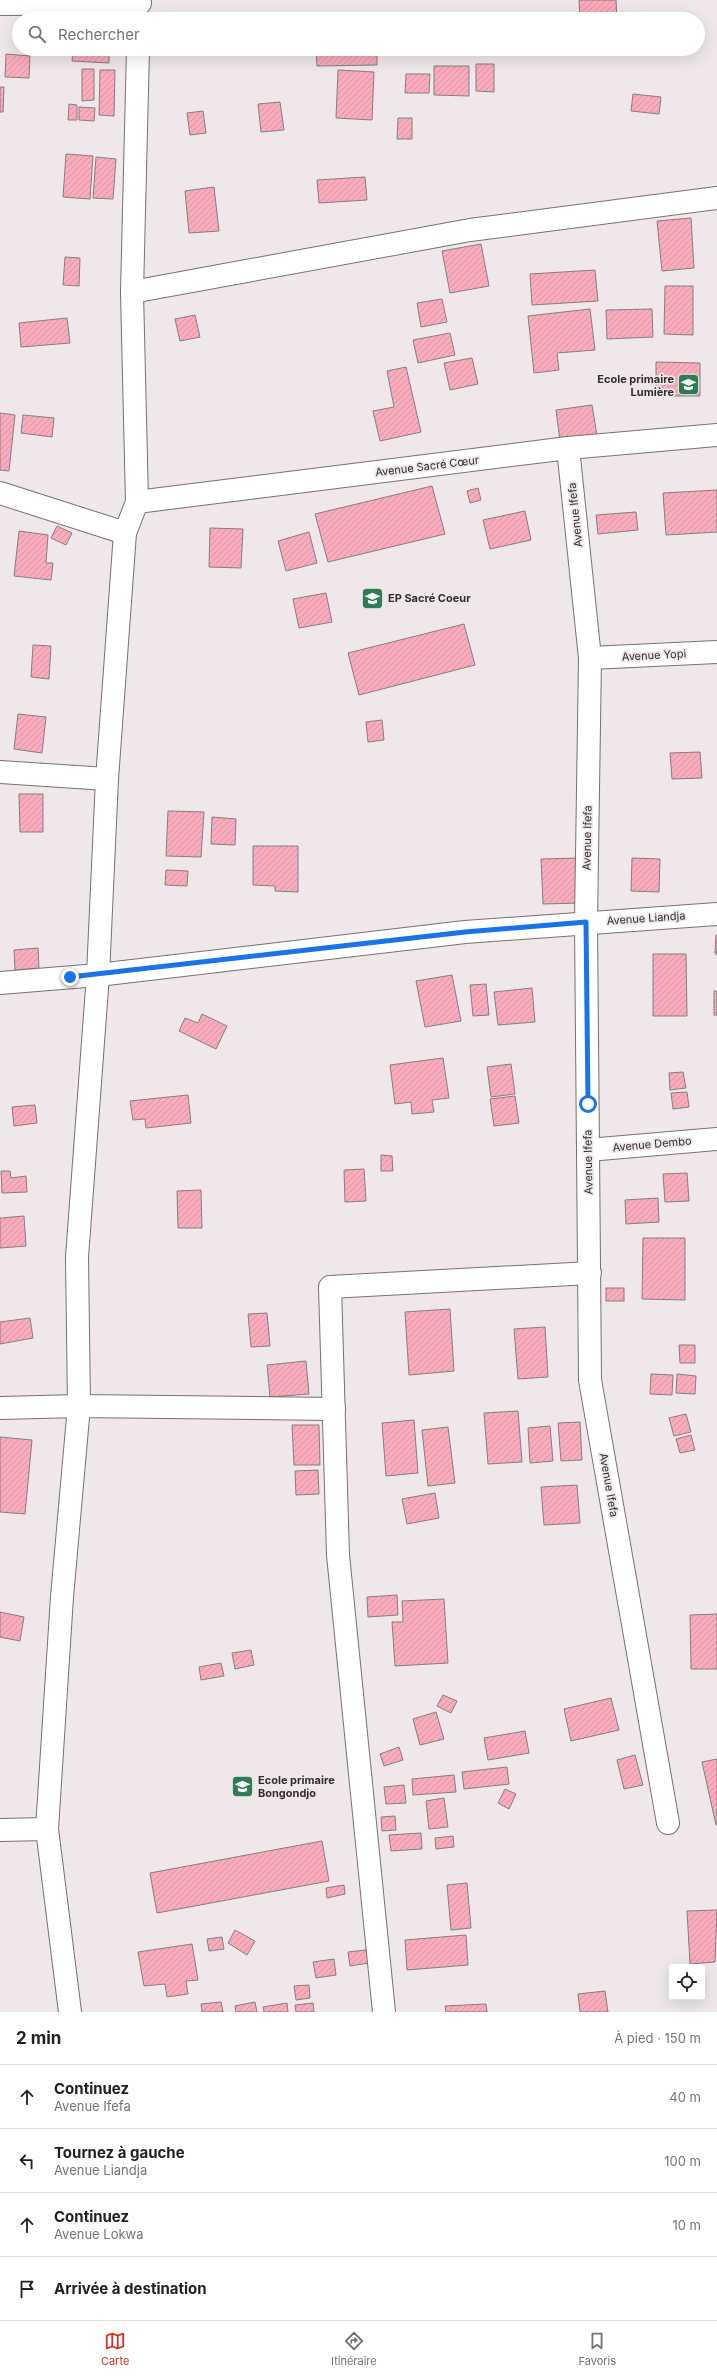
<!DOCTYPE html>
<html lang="fr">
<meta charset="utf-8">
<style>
:root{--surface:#fff;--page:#f6f6f6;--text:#202124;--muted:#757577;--line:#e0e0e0;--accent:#d93025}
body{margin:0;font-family:Inter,sans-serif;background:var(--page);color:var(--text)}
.controls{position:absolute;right:12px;bottom:12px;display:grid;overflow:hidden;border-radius:4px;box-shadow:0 4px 16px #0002}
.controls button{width:36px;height:36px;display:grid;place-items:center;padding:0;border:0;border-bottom:1px solid var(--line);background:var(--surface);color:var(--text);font:20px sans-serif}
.stop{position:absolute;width:12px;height:12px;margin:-9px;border:3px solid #1a73e8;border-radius:50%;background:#fff}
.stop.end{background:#1a73e8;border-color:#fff;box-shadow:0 1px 4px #0008}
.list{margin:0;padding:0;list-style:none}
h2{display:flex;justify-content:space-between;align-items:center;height:52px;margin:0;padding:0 16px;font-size:17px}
h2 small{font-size:13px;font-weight:400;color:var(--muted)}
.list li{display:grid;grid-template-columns:26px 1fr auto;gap:12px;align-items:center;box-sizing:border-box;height:64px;padding:0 16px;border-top:1px solid var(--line)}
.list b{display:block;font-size:15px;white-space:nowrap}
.list p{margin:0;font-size:13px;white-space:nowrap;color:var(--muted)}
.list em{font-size:13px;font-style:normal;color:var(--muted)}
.icon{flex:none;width:22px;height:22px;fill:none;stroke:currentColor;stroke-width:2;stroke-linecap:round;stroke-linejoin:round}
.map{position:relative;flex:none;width:717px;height:2012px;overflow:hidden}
.search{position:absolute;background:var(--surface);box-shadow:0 4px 16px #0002;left:12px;right:12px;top:12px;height:44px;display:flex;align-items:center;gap:10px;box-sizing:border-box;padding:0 14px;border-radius:22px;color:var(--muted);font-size:15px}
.sheet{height:308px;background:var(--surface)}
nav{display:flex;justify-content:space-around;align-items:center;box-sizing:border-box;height:56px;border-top:1px solid var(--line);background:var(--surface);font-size:11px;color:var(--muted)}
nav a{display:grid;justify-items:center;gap:2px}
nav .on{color:var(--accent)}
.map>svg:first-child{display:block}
.building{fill:url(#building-hatch);stroke:#857e80}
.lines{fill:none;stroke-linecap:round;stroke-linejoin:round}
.minor-casing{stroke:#787172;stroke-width:24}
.minor{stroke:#fff;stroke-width:22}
.route{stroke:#1a73e8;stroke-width:5}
.labels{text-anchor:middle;stroke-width:3.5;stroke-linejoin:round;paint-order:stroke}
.poi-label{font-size:11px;font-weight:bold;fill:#312e2e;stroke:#efe7e9;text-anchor:start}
.street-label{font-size:11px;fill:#312e2e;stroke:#efe7e9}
</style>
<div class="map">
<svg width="717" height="2012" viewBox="0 0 717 2012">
<defs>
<pattern id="building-hatch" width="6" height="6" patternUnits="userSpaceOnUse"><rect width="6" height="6" fill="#faabbc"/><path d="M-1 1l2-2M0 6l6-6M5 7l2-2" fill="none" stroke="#d793a2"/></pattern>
</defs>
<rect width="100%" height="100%" fill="#efe7e9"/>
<g class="building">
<polygon points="579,0 616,0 617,19 580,19"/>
<polygon points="73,49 109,49 109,63 72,61"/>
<polygon points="316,49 377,49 377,65 317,66"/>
<polygon points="6,54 30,56 29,78 5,77"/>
<polygon points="476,64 494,64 494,92 476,91"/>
<polygon points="434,66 469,66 469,96 434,95"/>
<polygon points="82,69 94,69 94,100 82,101"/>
<polygon points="100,70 115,70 114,116 99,115"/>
<polygon points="338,70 374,72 372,120 336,118"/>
<polygon points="406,74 430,74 429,93 405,93"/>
<polygon points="0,87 4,87 3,112 0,112"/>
<polygon points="633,94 661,97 659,114 631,111"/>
<polygon points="280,102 284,130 261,132 258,104"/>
<polygon points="69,104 77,105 77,120 68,120"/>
<polygon points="79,107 95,108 94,121 79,120"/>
<polygon points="203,111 206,133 190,135 187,113"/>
<polygon points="398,118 412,118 412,139 397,139"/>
<polygon points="66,154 93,156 90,199 63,197"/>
<polygon points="96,157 116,159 113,199 93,198"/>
<polygon points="365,177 367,200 319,203 317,180"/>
<polygon points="214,187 219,231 189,233 185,191"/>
<polygon points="691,218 694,268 662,271 657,221"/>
<polygon points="481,244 489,286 450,293 442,251"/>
<polygon points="65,257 80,258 79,286 63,285"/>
<polygon points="595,270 598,301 532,305 530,274"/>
<polygon points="665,286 693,286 693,335 664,334"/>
<polygon points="442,299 447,322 421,327 417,303"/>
<polygon points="590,309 595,350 557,353 559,370 534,373 528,316"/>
<polygon points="652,309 653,337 607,339 606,310"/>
<polygon points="195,315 200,337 180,341 175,319"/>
<polygon points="67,318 70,343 21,347 19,323"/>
<polygon points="450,333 455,355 418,363 413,340"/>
<polygon points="472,358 478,384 450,390 444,363"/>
<polygon points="656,362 700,363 700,396 656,396"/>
<polygon points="406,367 421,432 380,441 373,411 394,407 387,371"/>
<polygon points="592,405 597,436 560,441 556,410"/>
<polygon points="0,413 15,415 9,471 0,470"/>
<polygon points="23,415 54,418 52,437 21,433"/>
<polygon points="432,486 445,534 328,562 315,514"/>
<polygon points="478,488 481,500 470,503 467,491"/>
<polygon points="717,490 717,532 666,535 663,493"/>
<polygon points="525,511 531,540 490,549 483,520"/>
<polygon points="636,512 638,530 598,534 596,515"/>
<polygon points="57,526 72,533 66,545 51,538"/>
<polygon points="210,528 243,529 241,568 209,567"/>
<polygon points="19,531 48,535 46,563 53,563 51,580 14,576"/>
<polygon points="309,532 317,563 286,571 278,541"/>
<polygon points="326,593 332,622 299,628 293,599"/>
<polygon points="464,624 475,665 359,695 348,653"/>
<polygon points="33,645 51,646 49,679 31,677"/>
<polygon points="18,714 46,717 42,753 14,749"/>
<polygon points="382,720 384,740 368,742 366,722"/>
<polygon points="700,752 702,778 672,779 670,753"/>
<polygon points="19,794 43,794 43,832 20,832"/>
<polygon points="168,811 204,812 201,857 166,856"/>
<polygon points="212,817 236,819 235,845 211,844"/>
<polygon points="253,846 298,846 298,892 275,891 275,886 253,885"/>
<polygon points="579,858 581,903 543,904 541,859"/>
<polygon points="632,858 660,859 659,892 631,891"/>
<polygon points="166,870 188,871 187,886 165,885"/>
<polygon points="716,935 717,935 717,954 715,954"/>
<polygon points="38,948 39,968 15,970 14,950"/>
<polygon points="653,954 686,954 687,1016 653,1016"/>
<polygon points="452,975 461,1021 425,1027 416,981"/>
<polygon points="486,984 489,1015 473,1016 470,985"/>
<polygon points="532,988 535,1022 498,1025 494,992"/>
<rect x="714" y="991" width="3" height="24"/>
<polygon points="202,1014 227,1026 216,1049 179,1031 185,1018 198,1023"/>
<polygon points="443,1058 449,1098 432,1100 434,1112 412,1114 411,1102 395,1104 390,1065"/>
<polygon points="511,1064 515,1094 491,1097 487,1067"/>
<polygon points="683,1072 686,1088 670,1090 669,1073"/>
<polygon points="687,1092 689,1107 673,1109 671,1093"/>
<polygon points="188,1095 191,1123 146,1128 145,1119 133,1120 130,1101"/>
<polygon points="515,1096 519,1123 494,1126 490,1099"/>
<polygon points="35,1105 37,1123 14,1126 12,1107"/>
<polygon points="381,1155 392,1156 393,1171 381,1171"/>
<polygon points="364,1169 366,1201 345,1202 344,1170"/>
<polygon points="1,1171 10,1171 11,1178 26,1176 27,1192 2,1193"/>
<polygon points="687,1173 689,1201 665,1202 663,1174"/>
<polygon points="201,1190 202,1228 178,1228 177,1191"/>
<polygon points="658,1198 659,1222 626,1224 625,1200"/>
<polygon points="24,1216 26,1246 0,1248 0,1218"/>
<polygon points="643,1238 685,1238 685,1300 642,1299"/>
<rect x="606" y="1288" width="18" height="13"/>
<polygon points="450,1309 454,1371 409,1375 405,1312"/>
<polygon points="267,1313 270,1346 251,1347 248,1314"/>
<polygon points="30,1318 33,1338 0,1344 0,1322"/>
<polygon points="545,1327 548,1377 518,1379 514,1329"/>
<polygon points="679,1345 695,1345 695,1363 680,1363"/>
<polygon points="306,1361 309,1394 270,1397 267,1365"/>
<polygon points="651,1374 673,1375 672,1395 650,1394"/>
<polygon points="677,1374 696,1376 695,1394 676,1393"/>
<polygon points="518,1411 522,1462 488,1464 484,1413"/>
<polygon points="686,1414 691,1432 674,1436 669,1418"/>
<polygon points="414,1420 418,1473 386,1476 382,1423"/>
<polygon points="580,1422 582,1460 561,1461 558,1423"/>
<polygon points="292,1425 319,1425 320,1465 294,1465"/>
<polygon points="550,1426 553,1461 530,1463 528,1428"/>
<polygon points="448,1427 455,1483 428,1486 422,1430"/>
<polygon points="691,1435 695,1450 680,1453 676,1439"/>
<polygon points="0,1437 32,1440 25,1514 0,1512"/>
<polygon points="318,1470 319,1494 296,1495 295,1471"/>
<polygon points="577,1485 580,1523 544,1525 541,1487"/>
<polygon points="435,1493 439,1518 407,1524 402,1499"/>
<polygon points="397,1595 398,1615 368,1617 367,1597"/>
<polygon points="444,1599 448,1663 395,1666 392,1622 403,1622 402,1601"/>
<polygon points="0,1612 24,1617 20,1641 0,1637"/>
<polygon points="717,1614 717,1669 691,1669 690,1615"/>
<polygon points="251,1650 254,1665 235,1669 232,1653"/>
<polygon points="221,1663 224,1676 201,1680 199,1667"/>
<polygon points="443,1695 457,1701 451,1713 437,1706"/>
<polygon points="611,1698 619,1730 571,1741 564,1709"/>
<polygon points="436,1712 444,1739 420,1745 413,1719"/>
<polygon points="525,1731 529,1753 488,1760 484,1738"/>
<polygon points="399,1747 403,1760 384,1766 380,1754"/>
<polygon points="635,1755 643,1785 624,1789 617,1760"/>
<polygon points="717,1759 717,1825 716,1825 702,1762"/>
<polygon points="507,1767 509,1784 464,1789 462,1772"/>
<polygon points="454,1775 456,1792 413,1795 412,1779"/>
<polygon points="404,1785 406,1803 386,1804 384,1787"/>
<polygon points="505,1789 516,1794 509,1809 498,1803"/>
<polygon points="444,1798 448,1827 429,1829 426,1801"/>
<polygon points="395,1816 396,1830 382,1831 381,1817"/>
<polygon points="421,1833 422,1849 391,1851 389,1835"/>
<polygon points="453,1836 454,1847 436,1849 435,1838"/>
<polygon points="322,1841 329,1881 157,1913 150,1873"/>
<polygon points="467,1883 471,1928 451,1930 447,1885"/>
<polygon points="344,1885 345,1894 327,1898 326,1888"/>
<polygon points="717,1910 715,1962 690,1964 687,1911"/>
<polygon points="235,1930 255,1941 247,1955 228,1943"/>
<polygon points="466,1935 468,1965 407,1970 405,1940"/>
<polygon points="222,1937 224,1949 209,1951 207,1939"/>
<polygon points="192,1944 198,1980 186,1981 188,1994 167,1997 165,1984 144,1986 138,1952"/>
<polygon points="366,1950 369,1963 350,1966 348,1952"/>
<polygon points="334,1959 336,1975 316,1978 313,1962"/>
<polygon points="309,1985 310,1998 296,2000 294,1986"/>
<polygon points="605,1991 608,2012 580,2012 578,1994"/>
<polygon points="221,2002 223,2012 202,2012 201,2004"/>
<polygon points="255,2002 257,2012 236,2012 235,2006"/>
<polygon points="287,2003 288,2012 264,2012 263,2007"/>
<polygon points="313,2003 314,2012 296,2012 295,2005"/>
<polygon points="486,2004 487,2012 446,2012 445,2006"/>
</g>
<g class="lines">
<defs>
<g id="minor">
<polyline points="0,4 140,3"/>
<polyline points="132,292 470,230 717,198"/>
<polyline points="568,448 590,658 586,922 590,1380 668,1823"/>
<polyline points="0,493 125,533"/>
<polyline points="137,502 568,448 717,435"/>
<polyline points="590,658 717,652"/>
<polyline points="0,772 107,779"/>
<polyline points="0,983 98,975 465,932 717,914"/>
<polyline points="588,1150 717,1139"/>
<polyline points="0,1408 79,1406 334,1409"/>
<polyline points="0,1830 47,1829"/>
<polyline points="70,2012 47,1829 62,1597 79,1406 77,1257 98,975 107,779 125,533 137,502 132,292 138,49"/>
<polyline points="384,2012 338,1555 330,1287 590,1273"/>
</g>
</defs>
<use href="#minor" class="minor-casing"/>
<use href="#minor" class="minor"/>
</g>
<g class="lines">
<polyline class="route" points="70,977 465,932 586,922 588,1104"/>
</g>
<defs>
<symbol id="school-square" viewBox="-11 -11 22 22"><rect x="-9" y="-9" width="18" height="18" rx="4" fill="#2c7e50" stroke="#efe7e9"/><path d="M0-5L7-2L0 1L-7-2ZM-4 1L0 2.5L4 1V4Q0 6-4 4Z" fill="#fff"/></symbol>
</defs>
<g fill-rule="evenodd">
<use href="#school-square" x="676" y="372" width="25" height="25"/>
<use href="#school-square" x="360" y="586" width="25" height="25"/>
<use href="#school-square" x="230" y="1774" width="25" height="25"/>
</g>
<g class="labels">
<g class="poi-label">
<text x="674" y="383" text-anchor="end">Ecole primaire<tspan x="674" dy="13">Lumière</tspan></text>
<text x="388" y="602">EP Sacré Coeur</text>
<text x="258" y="1784">Ecole primaire<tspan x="258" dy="13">Bongondjo</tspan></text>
</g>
<g class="street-label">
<text transform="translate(427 466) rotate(-7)" y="4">Avenue Sacré Cœur</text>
<text transform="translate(575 515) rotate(-96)" y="4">Avenue Ifefa</text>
<text transform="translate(654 655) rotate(-3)" y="4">Avenue Yopi</text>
<text transform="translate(587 838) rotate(-89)" y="4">Avenue Ifefa</text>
<text transform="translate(646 918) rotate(-4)" y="4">Avenue Liandja</text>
<text transform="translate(652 1144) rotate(-5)" y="4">Avenue Dembo</text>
<text transform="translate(588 1162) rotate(-91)" y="4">Avenue Ifefa</text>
<text transform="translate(609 1485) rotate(80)" y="4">Avenue Ifefa</text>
</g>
</g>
</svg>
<div class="controls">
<button><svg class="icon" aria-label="locate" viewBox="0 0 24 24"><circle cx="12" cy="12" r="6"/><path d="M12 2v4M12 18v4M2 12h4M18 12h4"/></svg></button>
</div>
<div class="stop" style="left:588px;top:1104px"></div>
<div class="stop end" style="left:70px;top:977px"></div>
<div class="search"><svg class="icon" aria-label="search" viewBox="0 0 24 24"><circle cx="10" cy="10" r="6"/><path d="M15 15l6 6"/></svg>Rechercher</div>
</div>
<section class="sheet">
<h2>2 min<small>À pied · 150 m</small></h2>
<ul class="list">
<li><svg class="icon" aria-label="ahead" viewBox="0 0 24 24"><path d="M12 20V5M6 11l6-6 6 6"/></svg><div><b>Continuez</b><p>Avenue Ifefa</p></div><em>40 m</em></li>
<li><svg class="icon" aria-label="left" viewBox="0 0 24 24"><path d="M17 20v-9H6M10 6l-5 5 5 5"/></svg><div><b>Tournez à gauche</b><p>Avenue Liandja</p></div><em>100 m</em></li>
<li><svg class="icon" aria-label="ahead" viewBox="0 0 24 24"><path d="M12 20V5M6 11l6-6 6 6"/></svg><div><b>Continuez</b><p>Avenue Lokwa</p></div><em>10 m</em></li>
<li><svg class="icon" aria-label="arrive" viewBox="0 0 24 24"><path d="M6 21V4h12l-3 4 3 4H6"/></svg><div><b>Arrivée à destination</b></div></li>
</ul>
</section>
<nav>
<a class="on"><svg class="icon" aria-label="map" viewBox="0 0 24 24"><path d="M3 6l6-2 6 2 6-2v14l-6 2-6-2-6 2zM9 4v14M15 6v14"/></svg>Carte</a>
<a><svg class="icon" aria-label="directions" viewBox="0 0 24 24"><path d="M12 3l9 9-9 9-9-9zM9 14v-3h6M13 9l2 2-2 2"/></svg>Itinéraire</a>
<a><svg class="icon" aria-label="saved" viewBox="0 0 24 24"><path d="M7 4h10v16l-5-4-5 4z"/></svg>Favoris</a>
</nav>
